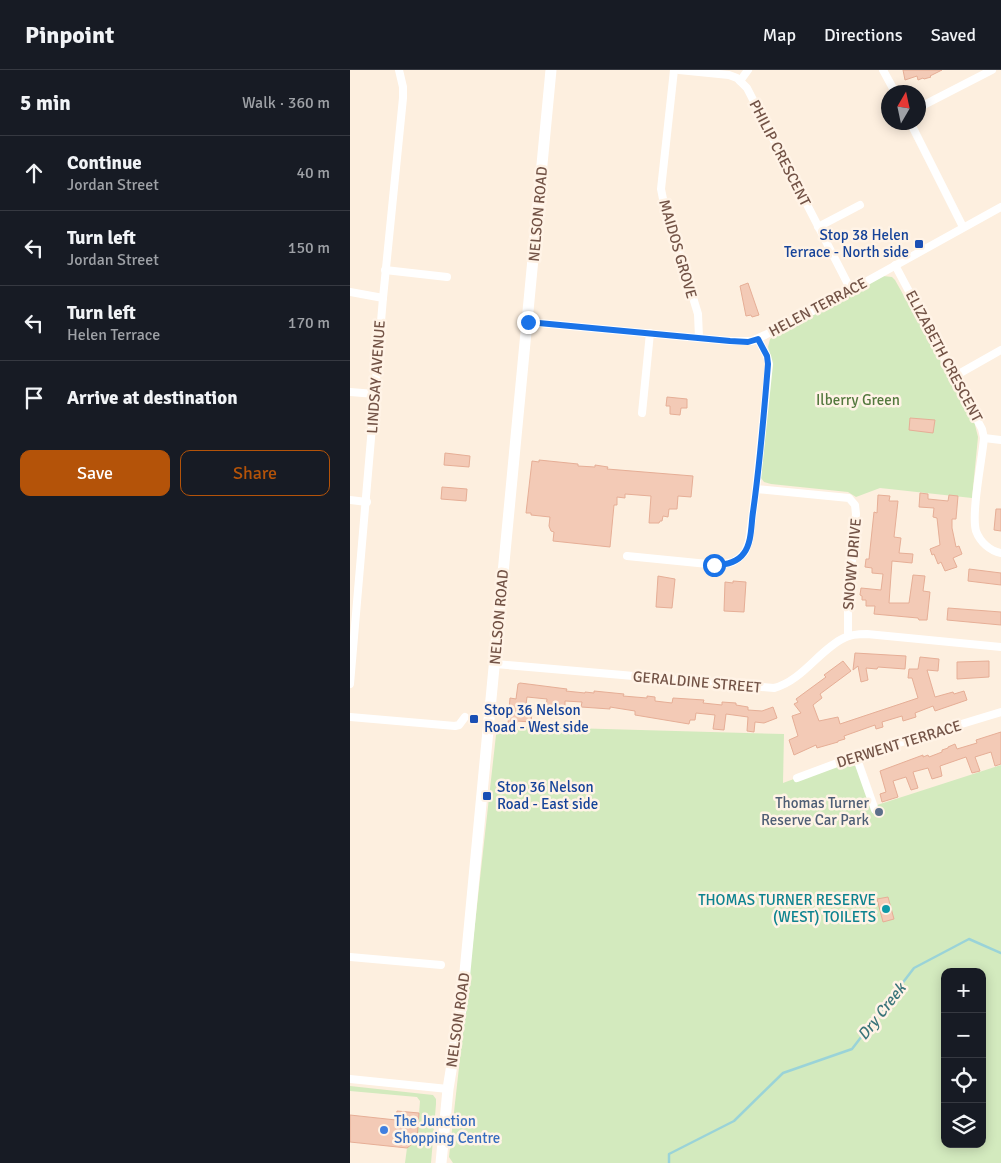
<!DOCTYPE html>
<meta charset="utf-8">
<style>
:root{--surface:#171b24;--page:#242831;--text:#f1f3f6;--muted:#9ea1a6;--line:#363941;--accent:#b45309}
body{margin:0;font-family:Signika,sans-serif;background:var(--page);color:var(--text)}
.controls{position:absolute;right:15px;bottom:15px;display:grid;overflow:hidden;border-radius:10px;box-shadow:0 2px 12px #0003}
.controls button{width:45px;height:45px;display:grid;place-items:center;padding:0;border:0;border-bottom:1px solid var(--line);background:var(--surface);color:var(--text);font:25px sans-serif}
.compass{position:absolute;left:531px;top:15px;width:45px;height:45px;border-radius:50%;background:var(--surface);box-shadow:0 2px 12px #0003;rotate:9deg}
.stop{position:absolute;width:15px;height:15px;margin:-11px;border:4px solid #1a73e8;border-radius:50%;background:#fff}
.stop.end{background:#1a73e8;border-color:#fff;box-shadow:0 1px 5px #0008}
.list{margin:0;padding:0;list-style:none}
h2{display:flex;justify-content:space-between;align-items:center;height:65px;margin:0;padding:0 20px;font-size:21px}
h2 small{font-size:16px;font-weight:400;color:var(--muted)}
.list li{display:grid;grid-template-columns:32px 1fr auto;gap:15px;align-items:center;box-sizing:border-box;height:75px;padding:0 20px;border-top:1px solid var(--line)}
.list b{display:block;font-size:19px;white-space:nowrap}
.list p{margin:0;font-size:16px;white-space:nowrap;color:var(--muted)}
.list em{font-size:16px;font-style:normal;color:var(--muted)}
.actions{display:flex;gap:10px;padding:15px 20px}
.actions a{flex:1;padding:11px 0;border:1px solid var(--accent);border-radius:10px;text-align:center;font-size:18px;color:var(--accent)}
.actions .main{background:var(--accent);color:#fff}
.icon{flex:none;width:28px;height:28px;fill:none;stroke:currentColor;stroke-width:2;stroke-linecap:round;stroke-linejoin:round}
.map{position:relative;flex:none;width:651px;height:1093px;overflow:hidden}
header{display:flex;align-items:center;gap:30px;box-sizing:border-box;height:70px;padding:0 25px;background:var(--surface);border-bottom:1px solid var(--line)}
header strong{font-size:24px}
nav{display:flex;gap:28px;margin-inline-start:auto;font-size:18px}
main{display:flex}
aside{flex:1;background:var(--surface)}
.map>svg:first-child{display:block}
.green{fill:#d3eabe;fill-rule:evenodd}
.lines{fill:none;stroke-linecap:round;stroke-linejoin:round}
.stream{stroke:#9ad3d8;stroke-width:2.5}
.building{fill:#f3cab6;stroke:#e6ae96}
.minor{stroke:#fff;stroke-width:8}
.secondary{stroke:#fff;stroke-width:11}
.route{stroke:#1a73e8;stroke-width:6}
.transit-dot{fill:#1a4fb4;stroke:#fff3e6;stroke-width:2}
.service-dot{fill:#5c6f8a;stroke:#fff3e6;stroke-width:2}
.culture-dot{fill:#0f9aa8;stroke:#fff3e6;stroke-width:2}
.shop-dot{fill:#3f7fe0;stroke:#fff3e6;stroke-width:2}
.labels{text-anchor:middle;stroke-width:5;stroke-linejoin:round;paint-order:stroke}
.street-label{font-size:15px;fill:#735346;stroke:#fff3e6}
.transit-label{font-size:15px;fill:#164399;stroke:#fff3e6;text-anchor:start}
.park-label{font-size:15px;fill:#54793e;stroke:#fff3e6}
.service-label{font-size:15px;fill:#4e5e75;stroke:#fff3e6;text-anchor:end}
.culture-label{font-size:15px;fill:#0d838f;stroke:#fff3e6;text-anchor:end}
.shop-label{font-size:15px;fill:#366cbe;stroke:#fff3e6;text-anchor:start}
.water-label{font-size:16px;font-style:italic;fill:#3a747a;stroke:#fff3e6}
</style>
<header>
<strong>Pinpoint</strong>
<nav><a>Map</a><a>Directions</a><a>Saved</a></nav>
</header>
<main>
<aside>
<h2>5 min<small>Walk · 360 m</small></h2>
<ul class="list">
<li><svg class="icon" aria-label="ahead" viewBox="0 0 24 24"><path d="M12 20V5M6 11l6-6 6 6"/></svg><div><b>Continue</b><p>Jordan Street</p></div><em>40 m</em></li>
<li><svg class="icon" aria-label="left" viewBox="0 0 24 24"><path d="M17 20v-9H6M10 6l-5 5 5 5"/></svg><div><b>Turn left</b><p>Jordan Street</p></div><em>150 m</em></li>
<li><svg class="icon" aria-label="left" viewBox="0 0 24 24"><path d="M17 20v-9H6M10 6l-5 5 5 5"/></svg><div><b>Turn left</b><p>Helen Terrace</p></div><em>170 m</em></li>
<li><svg class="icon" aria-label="arrive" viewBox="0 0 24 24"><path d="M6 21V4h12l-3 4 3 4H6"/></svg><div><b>Arrive at destination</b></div></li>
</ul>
<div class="actions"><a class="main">Save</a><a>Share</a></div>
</aside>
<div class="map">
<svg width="651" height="1093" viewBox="0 0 651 1093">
<rect width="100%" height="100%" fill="#fdefdf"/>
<g class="green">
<polygon points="533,206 542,207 545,210 624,351 628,367 622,428 530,418 506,427 498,422 421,414 414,412 411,408 421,287 418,277 420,269 435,259"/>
<path d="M147,656L434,664L433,713L506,686L524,736L651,695V1093H103L99,1087ZM595,902H632V1074H595Z"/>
<polygon points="0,1016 83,1025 86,1029 86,1034 81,1093 55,1093 57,1078 67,1070 70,1031 67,1027 0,1021"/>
</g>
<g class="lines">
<polyline class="stream" points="319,1093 319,1084 384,1051 433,1003 502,979 564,898 619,869 651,883"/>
</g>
<g class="building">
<polygon points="553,0 592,0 580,6 581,7 574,9 573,8 568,10 567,6 555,10"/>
<polygon points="398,213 409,245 402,247 401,245 396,246 390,216"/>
<polygon points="317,327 337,329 337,338 331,338 330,345 320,344 320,336 316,336"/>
<polygon points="560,348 585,350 583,363 559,360"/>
<polygon points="95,383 120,386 119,397 94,395"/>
<polygon points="189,390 228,394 228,396 245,397 245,395 258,397 257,399 343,406 341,427 328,426 327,439 319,439 318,447 313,446 312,451 310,451 309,453 299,453 301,426 275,424 275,428 267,427 267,435 264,435 260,477 203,471 204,462 201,461 199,456 200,447 181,445 181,443 176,443 182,391 189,392"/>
<polygon points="92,417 117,419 116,431 91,429"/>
<polygon points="570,423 578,424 578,429 598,431 599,425 608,426 606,449 602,449 602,458 606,477 609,476 612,484 603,488 607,497 595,501 591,492 588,494 584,484 582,485 580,479 590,475 587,448 583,447 584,438 569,437"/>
<polygon points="528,425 540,426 539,431 548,431 544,467 551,468 549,483 563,484 562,493 542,491 539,533 559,533 563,505 575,506 573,521 580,522 577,550 569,550 568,548 524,544 525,536 516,536 516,530 512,530 512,526 510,525 511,518 531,520 533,504 522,503 522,498 515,497 516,489 519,489 524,442 527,443"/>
<polygon points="646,439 651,439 651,461 644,460"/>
<polygon points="619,499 651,503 651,515 618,511"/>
<polygon points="308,506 325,509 322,538 306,537"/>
<polygon points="383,511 396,512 394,542 374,541 375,512 383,513"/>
<polygon points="598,538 651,542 651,555 597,550"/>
<polygon points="505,583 556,586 555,599 528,597 527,599 516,598 518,610 511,612 508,596 503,600"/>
<polygon points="570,587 589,589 588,601 577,600 585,627 603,622 604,624 614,621 617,630 585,641 583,636 565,643 566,647 553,651 552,646 532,652 533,657 526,659 525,655 494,666 495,669 488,671 488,672 467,678 466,675 444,685 439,670 448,666 442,646 451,643 444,634 448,632 446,629 476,607 474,605 493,591 501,601 470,624 472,628 463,635 469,651 488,647 490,654 568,628 562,608 558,608 559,599 568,599"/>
<polygon points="639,591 639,607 607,609 607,592"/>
<polygon points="170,613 217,619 216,621 235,623 235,622 244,623 244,621 274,624 273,626 297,628 297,626 305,627 305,631 322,633 323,628 354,630 353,633 372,635 372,632 386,633 386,635 398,637 398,640 412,641 423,637 427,648 414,653 405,652 404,662 397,661 398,647 376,644 374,660 363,659 365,645 346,643 345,650 340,650 339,654 285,645 285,641 260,637 260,639 231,637 232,632 215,631 215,637 207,636 207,640 196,638 197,629 177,627 175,642 182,642 181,652 167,651 167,653 158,653 160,628 166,629 168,614"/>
<polygon points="651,662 651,694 645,696 641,682 625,687 630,701 622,703 616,687 590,696 592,706 582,709 578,698 563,702 568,718 561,720 556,707 543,711 548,727 532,732 530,724 536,722 530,701 573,685 573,687 578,685 579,687 592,682 592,680 598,678 598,677 605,674 607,679 627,673 626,670"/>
<polygon points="538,827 544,849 533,852 527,829"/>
<polygon points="47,1041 69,1043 67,1070 57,1078 0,1072 0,1045 46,1050"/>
</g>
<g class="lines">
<g class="minor">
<polyline points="324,0 311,119 313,129 348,244 349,268"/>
<polyline points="329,0 379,5 387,8 397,18 501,220"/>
<polyline points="533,0 545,22"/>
<polyline points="390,11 398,0"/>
<polyline points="568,38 642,0"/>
<polyline points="560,52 613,157"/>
<polyline points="468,157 510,135"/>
<path d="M545,195L632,359L634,368C632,390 621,443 626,461C630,472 640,481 651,483"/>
<polyline points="35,200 97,207"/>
<polyline points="0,222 33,228"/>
<polyline points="178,252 380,271 402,271 415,265 463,241 651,137"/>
<polyline points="605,306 651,280"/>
<polyline points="0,322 25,324"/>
<polyline points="292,343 300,263"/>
<polyline points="634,368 651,370"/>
<polyline points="406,419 499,428 505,435 506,444 498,536 498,566"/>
<polyline points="0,430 17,432"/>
<polyline points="277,486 368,495 383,492 389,488 395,482 399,471 406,419 419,294 417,286 408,269"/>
<path d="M145,594L424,618C452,611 470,579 494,568C501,564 510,564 517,564L651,577"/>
<polyline points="0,614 33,228 53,28 53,17 49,0"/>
<polyline points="0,647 105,656 109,655 115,647"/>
<polyline points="506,686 525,740"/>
<polyline points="447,708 506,686 651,642"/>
<polyline points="0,887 91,895"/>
<polyline points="0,1009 98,1019"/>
</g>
<polyline class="secondary" points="91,1093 98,1019 112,933 201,0"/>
</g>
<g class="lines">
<path class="route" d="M178,252L380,271L398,272L408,269L417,286L418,294C414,344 410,393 403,442C401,455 402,472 394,483C387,493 375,495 364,495"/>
</g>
<g class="transit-dot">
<rect x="564" y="169" width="10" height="10" rx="2.5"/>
<rect x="119" y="644" width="10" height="10" rx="2.5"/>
<rect x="132" y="721" width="10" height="10" rx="2.5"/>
</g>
<circle class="service-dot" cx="529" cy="742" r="5"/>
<circle class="culture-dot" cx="536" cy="839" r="5"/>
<circle class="shop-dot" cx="34" cy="1060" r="5"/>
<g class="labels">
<g class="street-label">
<text transform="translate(430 83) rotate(63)" y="5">PHILIP CRESCENT</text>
<text transform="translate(188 144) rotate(-85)" y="5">NELSON ROAD</text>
<text transform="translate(328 179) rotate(74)" y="5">MAIDOS GROVE</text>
<text transform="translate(468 237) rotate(-28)" y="5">HELEN TERRACE</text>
<text transform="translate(594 286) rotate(62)" y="5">ELIZABETH CRESCENT</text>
<text transform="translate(26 307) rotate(-86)" y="5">LINDSAY AVENUE</text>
<text transform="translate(502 494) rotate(-85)" y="5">SNOWY DRIVE</text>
<text transform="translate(149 547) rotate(-85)" y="5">NELSON ROAD</text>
<text transform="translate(347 612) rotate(5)" y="5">GERALDINE STREET</text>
<text transform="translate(549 674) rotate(-17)" y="5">DERWENT TERRACE</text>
<text transform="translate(108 950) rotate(-82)" y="5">NELSON ROAD</text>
</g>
<g class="transit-label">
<text x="559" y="170" text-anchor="end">Stop 38 Helen<tspan x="559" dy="17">Terrace - North side</tspan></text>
<text x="134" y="645">Stop 36 Nelson<tspan x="134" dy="17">Road - West side</tspan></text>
<text x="147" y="722">Stop 36 Nelson<tspan x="147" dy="17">Road - East side</tspan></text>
</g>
<g class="park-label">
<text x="508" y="335">Ilberry Green</text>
</g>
<g class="service-label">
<text x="519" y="738">Thomas Turner<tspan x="519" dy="17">Reserve Car Park</tspan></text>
</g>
<g class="culture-label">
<text x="526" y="835">THOMAS TURNER RESERVE<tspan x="526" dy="17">(WEST) TOILETS</tspan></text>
</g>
<g class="shop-label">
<text x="44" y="1056">The Junction<tspan x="44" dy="17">Shopping Centre</tspan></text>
</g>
<g class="water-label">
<text transform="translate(531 941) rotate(-52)" y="6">Dry Creek</text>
</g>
</g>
</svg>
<div class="controls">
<button>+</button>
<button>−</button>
<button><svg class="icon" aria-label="locate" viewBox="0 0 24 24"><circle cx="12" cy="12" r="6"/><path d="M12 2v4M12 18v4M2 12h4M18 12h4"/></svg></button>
<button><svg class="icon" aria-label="layers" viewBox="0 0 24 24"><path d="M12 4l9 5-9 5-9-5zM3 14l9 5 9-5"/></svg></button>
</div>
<svg class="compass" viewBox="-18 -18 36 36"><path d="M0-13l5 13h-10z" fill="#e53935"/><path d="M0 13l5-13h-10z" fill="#9ea1a6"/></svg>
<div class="stop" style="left:364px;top:495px"></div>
<div class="stop end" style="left:178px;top:252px"></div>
</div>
</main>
